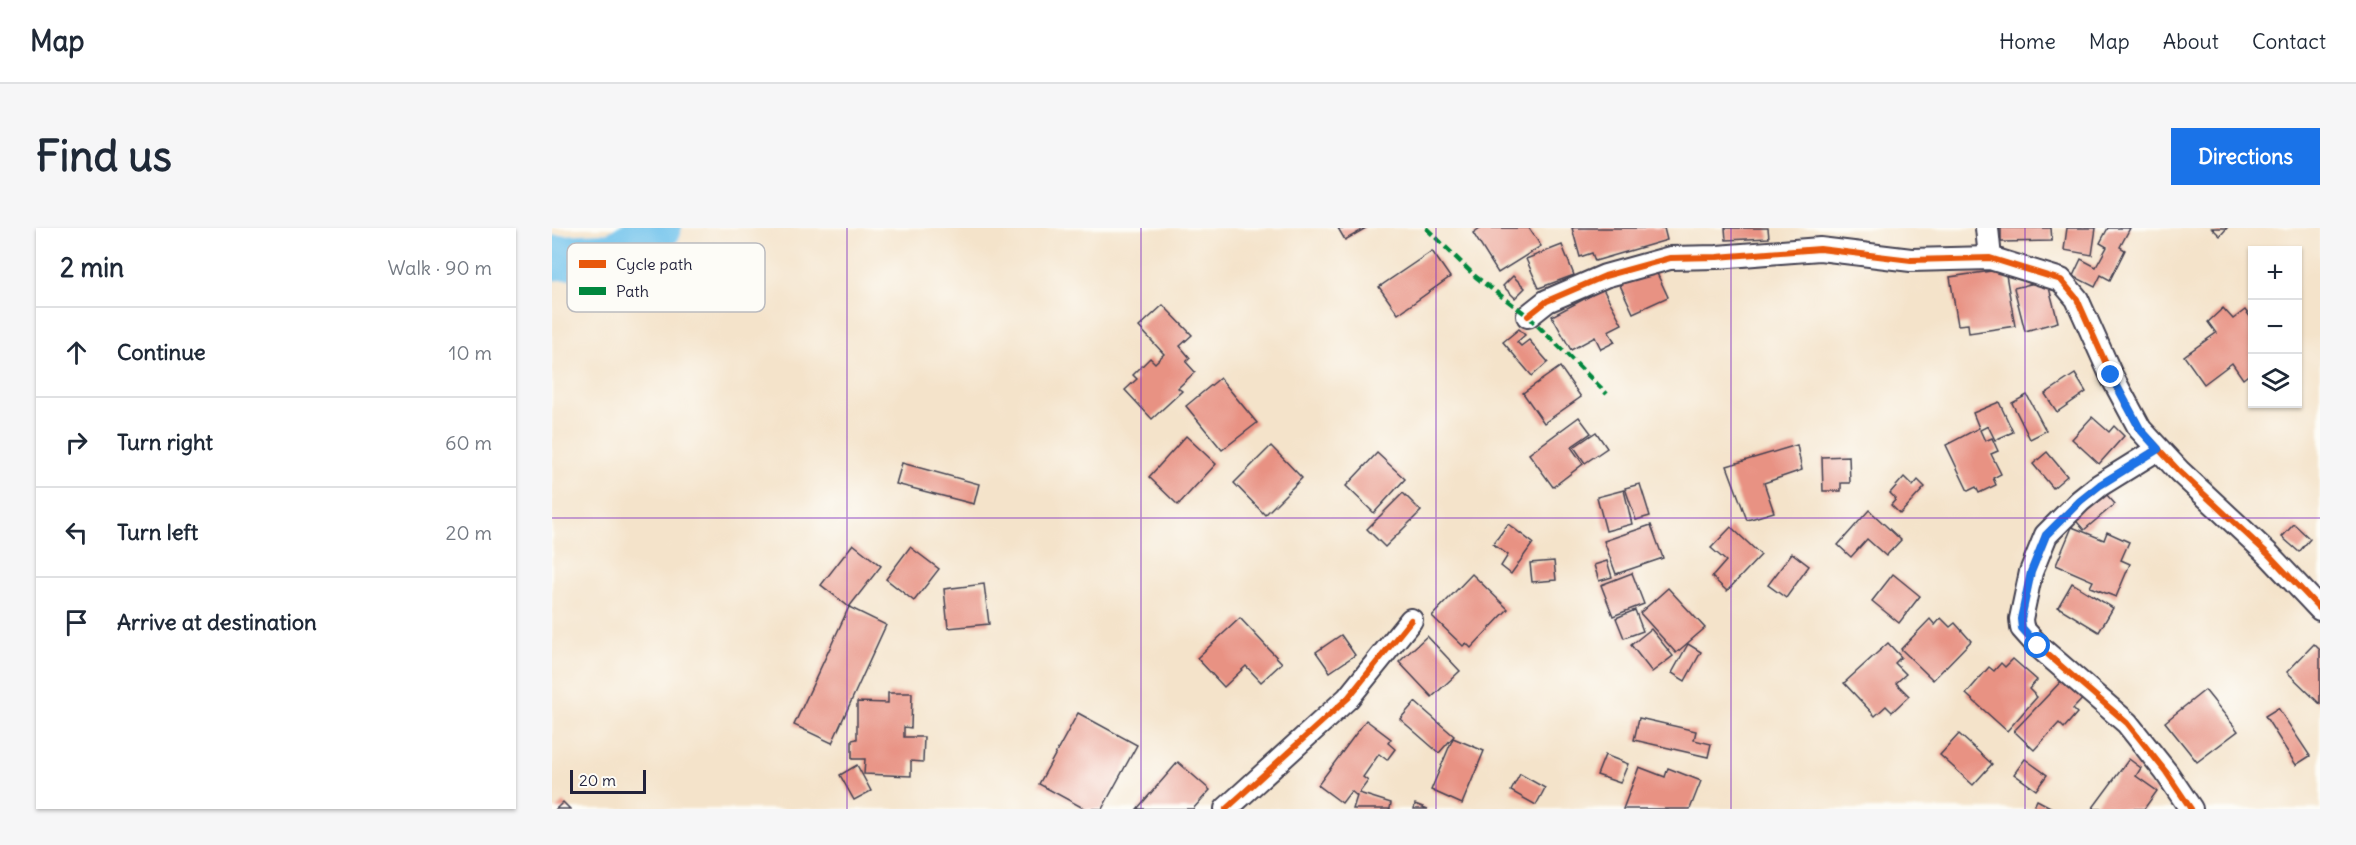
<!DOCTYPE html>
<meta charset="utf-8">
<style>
:root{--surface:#fff;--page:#f6f6f7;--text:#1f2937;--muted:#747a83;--line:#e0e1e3;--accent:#1a73e8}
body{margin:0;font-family:Delius,sans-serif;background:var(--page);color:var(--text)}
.controls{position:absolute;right:18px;top:18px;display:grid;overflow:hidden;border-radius:0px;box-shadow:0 2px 4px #0004}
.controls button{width:54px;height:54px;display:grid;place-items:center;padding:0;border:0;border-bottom:2px solid var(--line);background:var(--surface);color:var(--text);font:30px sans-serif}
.scale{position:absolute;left:18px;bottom:15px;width:76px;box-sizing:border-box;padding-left:6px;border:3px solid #22223b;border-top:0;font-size:16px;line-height:21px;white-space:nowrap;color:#22223b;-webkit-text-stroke:4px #fdfcf7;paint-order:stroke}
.stop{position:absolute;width:18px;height:18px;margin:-14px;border:4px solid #1a73e8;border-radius:50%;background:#fff}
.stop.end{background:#1a73e8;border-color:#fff;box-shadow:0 2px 6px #0008}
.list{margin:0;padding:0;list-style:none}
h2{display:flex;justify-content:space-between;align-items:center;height:78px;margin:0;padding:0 24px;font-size:26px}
h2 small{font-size:20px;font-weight:400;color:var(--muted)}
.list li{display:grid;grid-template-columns:39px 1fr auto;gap:18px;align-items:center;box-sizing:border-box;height:90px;padding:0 24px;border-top:2px solid var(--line)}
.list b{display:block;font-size:22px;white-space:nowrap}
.list em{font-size:20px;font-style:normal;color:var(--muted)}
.icon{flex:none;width:33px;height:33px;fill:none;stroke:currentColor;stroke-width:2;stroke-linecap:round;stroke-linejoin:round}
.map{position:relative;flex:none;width:1768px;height:581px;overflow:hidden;border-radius:0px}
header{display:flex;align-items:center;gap:36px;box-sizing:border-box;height:84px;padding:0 30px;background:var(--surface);border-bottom:2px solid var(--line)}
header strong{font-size:28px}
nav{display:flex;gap:33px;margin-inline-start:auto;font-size:21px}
.intro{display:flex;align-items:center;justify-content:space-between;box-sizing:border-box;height:144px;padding:0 36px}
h1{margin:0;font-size:42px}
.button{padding:15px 27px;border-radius:0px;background:var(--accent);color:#fff;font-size:21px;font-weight:700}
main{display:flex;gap:36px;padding:0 36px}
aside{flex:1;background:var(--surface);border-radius:0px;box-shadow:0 2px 4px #0004}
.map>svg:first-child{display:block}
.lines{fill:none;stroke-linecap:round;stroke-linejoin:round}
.river{stroke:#70c2ec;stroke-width:45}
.building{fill:#e89283}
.street-casing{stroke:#423f50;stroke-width:26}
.street{stroke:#fff;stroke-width:22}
.quiet{stroke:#00873e;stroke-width:4.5;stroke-dasharray:9 4.5;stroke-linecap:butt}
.cycleway-casing{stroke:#fdfcf7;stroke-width:10}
.cycleway{stroke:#e8590c;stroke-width:6}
.route{stroke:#1a73e8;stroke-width:8}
.grid{fill:none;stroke:#7b2cbf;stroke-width:1.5;stroke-opacity:0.55}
.key{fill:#fdfcf7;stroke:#bbbbbf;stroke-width:1.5}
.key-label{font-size:16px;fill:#22223b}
</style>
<header>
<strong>Map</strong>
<nav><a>Home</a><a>Map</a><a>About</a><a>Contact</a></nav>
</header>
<div class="intro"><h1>Find us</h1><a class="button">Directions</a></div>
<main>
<aside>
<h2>2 min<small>Walk · 90 m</small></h2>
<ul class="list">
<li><svg class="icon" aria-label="ahead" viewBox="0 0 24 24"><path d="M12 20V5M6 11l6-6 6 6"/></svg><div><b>Continue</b></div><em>10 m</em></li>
<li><svg class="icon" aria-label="right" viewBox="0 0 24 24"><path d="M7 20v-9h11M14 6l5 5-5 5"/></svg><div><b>Turn right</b></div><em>60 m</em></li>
<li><svg class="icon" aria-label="left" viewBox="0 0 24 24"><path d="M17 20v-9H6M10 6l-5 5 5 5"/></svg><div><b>Turn left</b></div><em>20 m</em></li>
<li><svg class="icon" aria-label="arrive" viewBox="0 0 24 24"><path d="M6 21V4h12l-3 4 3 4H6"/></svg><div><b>Arrive at destination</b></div></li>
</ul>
</aside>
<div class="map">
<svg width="1768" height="581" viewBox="0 0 1768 581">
<rect width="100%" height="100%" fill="#fdfcf7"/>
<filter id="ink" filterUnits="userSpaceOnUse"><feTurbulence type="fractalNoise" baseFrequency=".0167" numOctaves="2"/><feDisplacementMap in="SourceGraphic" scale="12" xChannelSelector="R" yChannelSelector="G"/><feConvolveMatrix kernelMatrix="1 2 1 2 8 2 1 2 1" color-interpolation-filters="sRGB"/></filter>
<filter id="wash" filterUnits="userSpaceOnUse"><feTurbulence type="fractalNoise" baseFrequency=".008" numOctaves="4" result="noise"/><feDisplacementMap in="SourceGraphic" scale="24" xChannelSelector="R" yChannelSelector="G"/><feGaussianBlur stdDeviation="1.35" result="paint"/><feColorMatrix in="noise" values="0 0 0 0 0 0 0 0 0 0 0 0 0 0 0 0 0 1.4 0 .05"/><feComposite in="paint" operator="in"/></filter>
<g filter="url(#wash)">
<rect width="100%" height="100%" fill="#f4e3ca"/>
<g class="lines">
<polyline class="river" points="0,30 62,27 107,0"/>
</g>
<g id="blocks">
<g class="building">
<polygon points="786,0 814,0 793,12"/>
<polygon points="928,0 977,0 989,18 946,45 921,5"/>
<polygon points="1020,0 1112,0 1115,12 1043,33 1040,25 1028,29"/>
<polygon points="1173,0 1216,0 1217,10 1174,12"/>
<polygon points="1449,0 1499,0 1500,13 1449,14"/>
<polygon points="1515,0 1544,0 1540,27 1512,22"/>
<polygon points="1556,0 1578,0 1568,19 1573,22 1558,52 1549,47 1543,59 1521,48 1529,31 1544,39 1555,19 1548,15"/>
<polygon points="1660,0 1675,0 1668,8"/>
<polygon points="1010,17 1022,47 987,60 974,31"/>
<polygon points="880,23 898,49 846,86 827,59"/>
<polygon points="1102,39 1116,69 1081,85 1067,55"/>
<polygon points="1453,41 1463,98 1417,105 1416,96 1406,97 1398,49"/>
<polygon points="961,48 973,60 963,70 951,58"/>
<polygon points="1495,52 1506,94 1473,103 1462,60"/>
<polygon points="1051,61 1070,96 1056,103 1063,114 1049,121 1043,109 1019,122 1000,88"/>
<polygon points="611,77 640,107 628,118 638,130 634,134 643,144 626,160 630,163 600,191 573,162 585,151 581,147 598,130 603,135 612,126 587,99"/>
<polygon points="1671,80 1681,91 1693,82 1700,91 1700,144 1691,151 1680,135 1652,156 1632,128 1664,105 1656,94"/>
<polygon points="967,101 973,107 965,114 969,118 977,112 996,134 980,148 951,114"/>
<polygon points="1008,139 1029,169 992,195 971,165"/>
<polygon points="1523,146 1534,164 1505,184 1493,166"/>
<polygon points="668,150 705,195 670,222 634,178"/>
<polygon points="1475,167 1494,203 1478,211 1460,175"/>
<polygon points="1447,174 1461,204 1443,212 1436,198 1428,202 1433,213 1440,210 1446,223 1439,226 1449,246 1441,250 1444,257 1427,265 1424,259 1416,263 1394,217 1427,200 1421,185"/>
<polygon points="1027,189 1039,205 1019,219 1031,236 1001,259 977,226"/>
<polygon points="1540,189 1557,204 1562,198 1572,208 1547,236 1520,211"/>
<polygon points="1044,204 1055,220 1033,235 1022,219"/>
<polygon points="634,208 664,236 626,277 597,249"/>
<polygon points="1245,217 1250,242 1212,255 1222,284 1195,292 1175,238"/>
<polygon points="719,218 750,250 713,287 682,255"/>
<polygon points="1495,224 1515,248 1501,260 1481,236"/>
<polygon points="825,225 853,251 822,285 794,258"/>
<polygon points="1297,228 1298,255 1289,255 1289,263 1271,263 1270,229"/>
<polygon points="350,235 427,256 422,276 344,256"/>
<polygon points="1352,249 1361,258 1366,252 1373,259 1348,286 1339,277 1344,271 1338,265"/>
<polygon points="1544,255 1563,276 1532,302 1514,281"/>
<polygon points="1088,256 1098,288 1084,292 1073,260"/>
<polygon points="1072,262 1080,296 1054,303 1045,269"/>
<polygon points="851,265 869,283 833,319 815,301"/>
<polygon points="1317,282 1349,312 1334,328 1315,311 1299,329 1286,317"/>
<polygon points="956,296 981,315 959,346 949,338 956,327 941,316"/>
<polygon points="1742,296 1758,311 1747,324 1730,309"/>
<polygon points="1099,297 1111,330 1064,346 1052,313"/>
<polygon points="1179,299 1209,327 1175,363 1160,349 1174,333 1159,320"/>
<polygon points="1520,299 1552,312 1555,304 1577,314 1569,332 1578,336 1564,369 1538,359 1541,353 1504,337"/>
<polygon points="301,316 329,338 297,379 334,397 280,515 242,497 297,379 269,357"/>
<polygon points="358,319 387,341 362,373 334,351"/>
<polygon points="1240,325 1257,338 1234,370 1216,357"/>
<polygon points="1002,333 1004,352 980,354 978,335"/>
<polygon points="1055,333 1060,349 1047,353 1042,337"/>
<polygon points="1080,345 1092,376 1061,388 1049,357"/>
<polygon points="920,346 956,381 919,420 914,415 911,418 880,388"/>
<polygon points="1341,346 1368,368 1347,395 1320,373"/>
<polygon points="1520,355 1561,380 1547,404 1506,379"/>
<polygon points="432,356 437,396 396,400 392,361"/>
<polygon points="1116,360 1153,400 1124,425 1088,385"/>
<polygon points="1083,382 1091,403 1072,410 1064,390"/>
<polygon points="688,390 730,435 709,454 694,438 672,459 645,430"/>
<polygon points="1389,390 1398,399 1403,395 1419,413 1381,452 1349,421 1378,391 1383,397"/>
<polygon points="1099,401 1121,428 1100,444 1079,417"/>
<polygon points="789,407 803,427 778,444 764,424"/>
<polygon points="875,408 908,443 880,469 847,434"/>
<polygon points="1336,415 1349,429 1343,435 1354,446 1344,455 1357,468 1340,484 1334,478 1323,488 1292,455"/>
<polygon points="1136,416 1149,424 1133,453 1120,445"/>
<polygon points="1762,416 1768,422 1768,476 1735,444"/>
<polygon points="1461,431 1485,452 1477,461 1485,469 1455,503 1414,466 1437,439 1442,443 1449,435 1453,439"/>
<polygon points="1515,447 1535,466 1521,481 1525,485 1512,500 1507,495 1482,522 1462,503"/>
<polygon points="1653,462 1686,503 1645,534 1613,494"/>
<polygon points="336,465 360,465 359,500 352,499 352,509 372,509 371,534 359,533 359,548 312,546 313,531 300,531 300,512 305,511 305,474 336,475"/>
<polygon points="863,474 902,508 887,525 848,491"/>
<polygon points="1726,480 1758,528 1744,537 1713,488"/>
<polygon points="526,485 585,517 550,581 533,581 487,556"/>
<polygon points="1087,490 1144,503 1142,512 1159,516 1156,529 1082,512"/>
<polygon points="814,492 839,511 836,515 843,521 835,532 827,526 811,549 816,553 807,565 839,575 838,581 801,581 805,568 799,563 790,575 766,557"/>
<polygon points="1407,506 1440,536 1421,557 1388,527"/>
<polygon points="901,510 932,523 910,576 879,562"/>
<polygon points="1053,527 1076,536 1068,555 1045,547"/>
<polygon points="1473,531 1495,547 1484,562 1462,546"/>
<polygon points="1577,531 1589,540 1584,548 1605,563 1592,581 1540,581"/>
<polygon points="626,534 658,562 641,581 585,581"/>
<polygon points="305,537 319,563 302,572 288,547"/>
<polygon points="1087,539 1113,549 1116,540 1149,553 1138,581 1071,581"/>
<polygon points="968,546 993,560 984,577 959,563"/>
<polygon points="1485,572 1502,581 1481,581"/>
<polygon points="11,574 18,581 4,581"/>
<polygon points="863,576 876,581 862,581"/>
</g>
</g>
</g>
<g filter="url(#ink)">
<use href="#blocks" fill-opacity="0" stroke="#423f50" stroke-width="1.5"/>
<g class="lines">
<defs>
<g id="street">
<polyline points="1435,0 1438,30"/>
<polyline points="976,88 995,73 1053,48 1118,30 1165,29 1268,21 1359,32 1438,30 1509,52 1525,71 1559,147 1588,201 1627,243 1716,326 1768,381"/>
<polyline points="1606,221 1548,257 1528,273 1494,307 1479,344 1469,391 1470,400 1486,418 1575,495 1614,544 1639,581"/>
<polyline points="674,581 796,470 859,392"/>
</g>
</defs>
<use href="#street" class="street-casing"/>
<use href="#street" class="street"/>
<polyline class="quiet" points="874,0 924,49 976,88 1055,166"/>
<defs>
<g id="cycleway">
<polyline points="976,88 995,73 1053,48 1118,30 1165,29 1268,21 1359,32 1438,30 1509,52 1525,71 1559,147 1588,201 1627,243 1716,326 1768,381"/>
<polyline points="1606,221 1548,257 1528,273 1494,307 1479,344 1469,391 1470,400 1486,418 1575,495 1614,544 1639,581"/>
<polyline points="674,581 796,470 859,392"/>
</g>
</defs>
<use href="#cycleway" class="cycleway-casing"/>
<use href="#cycleway" class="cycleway"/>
</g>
</g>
<g class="lines" filter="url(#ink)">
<polyline class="route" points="1486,418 1470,400 1469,391 1479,344 1494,307 1528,273 1548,257 1606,221 1588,201 1559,147"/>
</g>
<path class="grid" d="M295,0V581M589,0V581M884,0V581M1179,0V581M1473,0V581M0,290H1768"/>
<rect x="15" y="15" width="198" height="69" rx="9" class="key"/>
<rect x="27" y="32" width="27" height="8" fill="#e8590c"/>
<rect x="27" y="59" width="27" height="8" fill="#00873e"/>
<g class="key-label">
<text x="64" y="42">Cycle path</text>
<text x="64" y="69">Path</text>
</g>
</svg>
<div class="controls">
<button>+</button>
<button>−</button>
<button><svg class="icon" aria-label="layers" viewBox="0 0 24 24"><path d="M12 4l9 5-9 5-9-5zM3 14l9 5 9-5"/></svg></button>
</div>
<div class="scale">20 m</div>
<div class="stop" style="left:1486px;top:418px"></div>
<div class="stop end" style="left:1559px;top:147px"></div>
</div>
</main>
